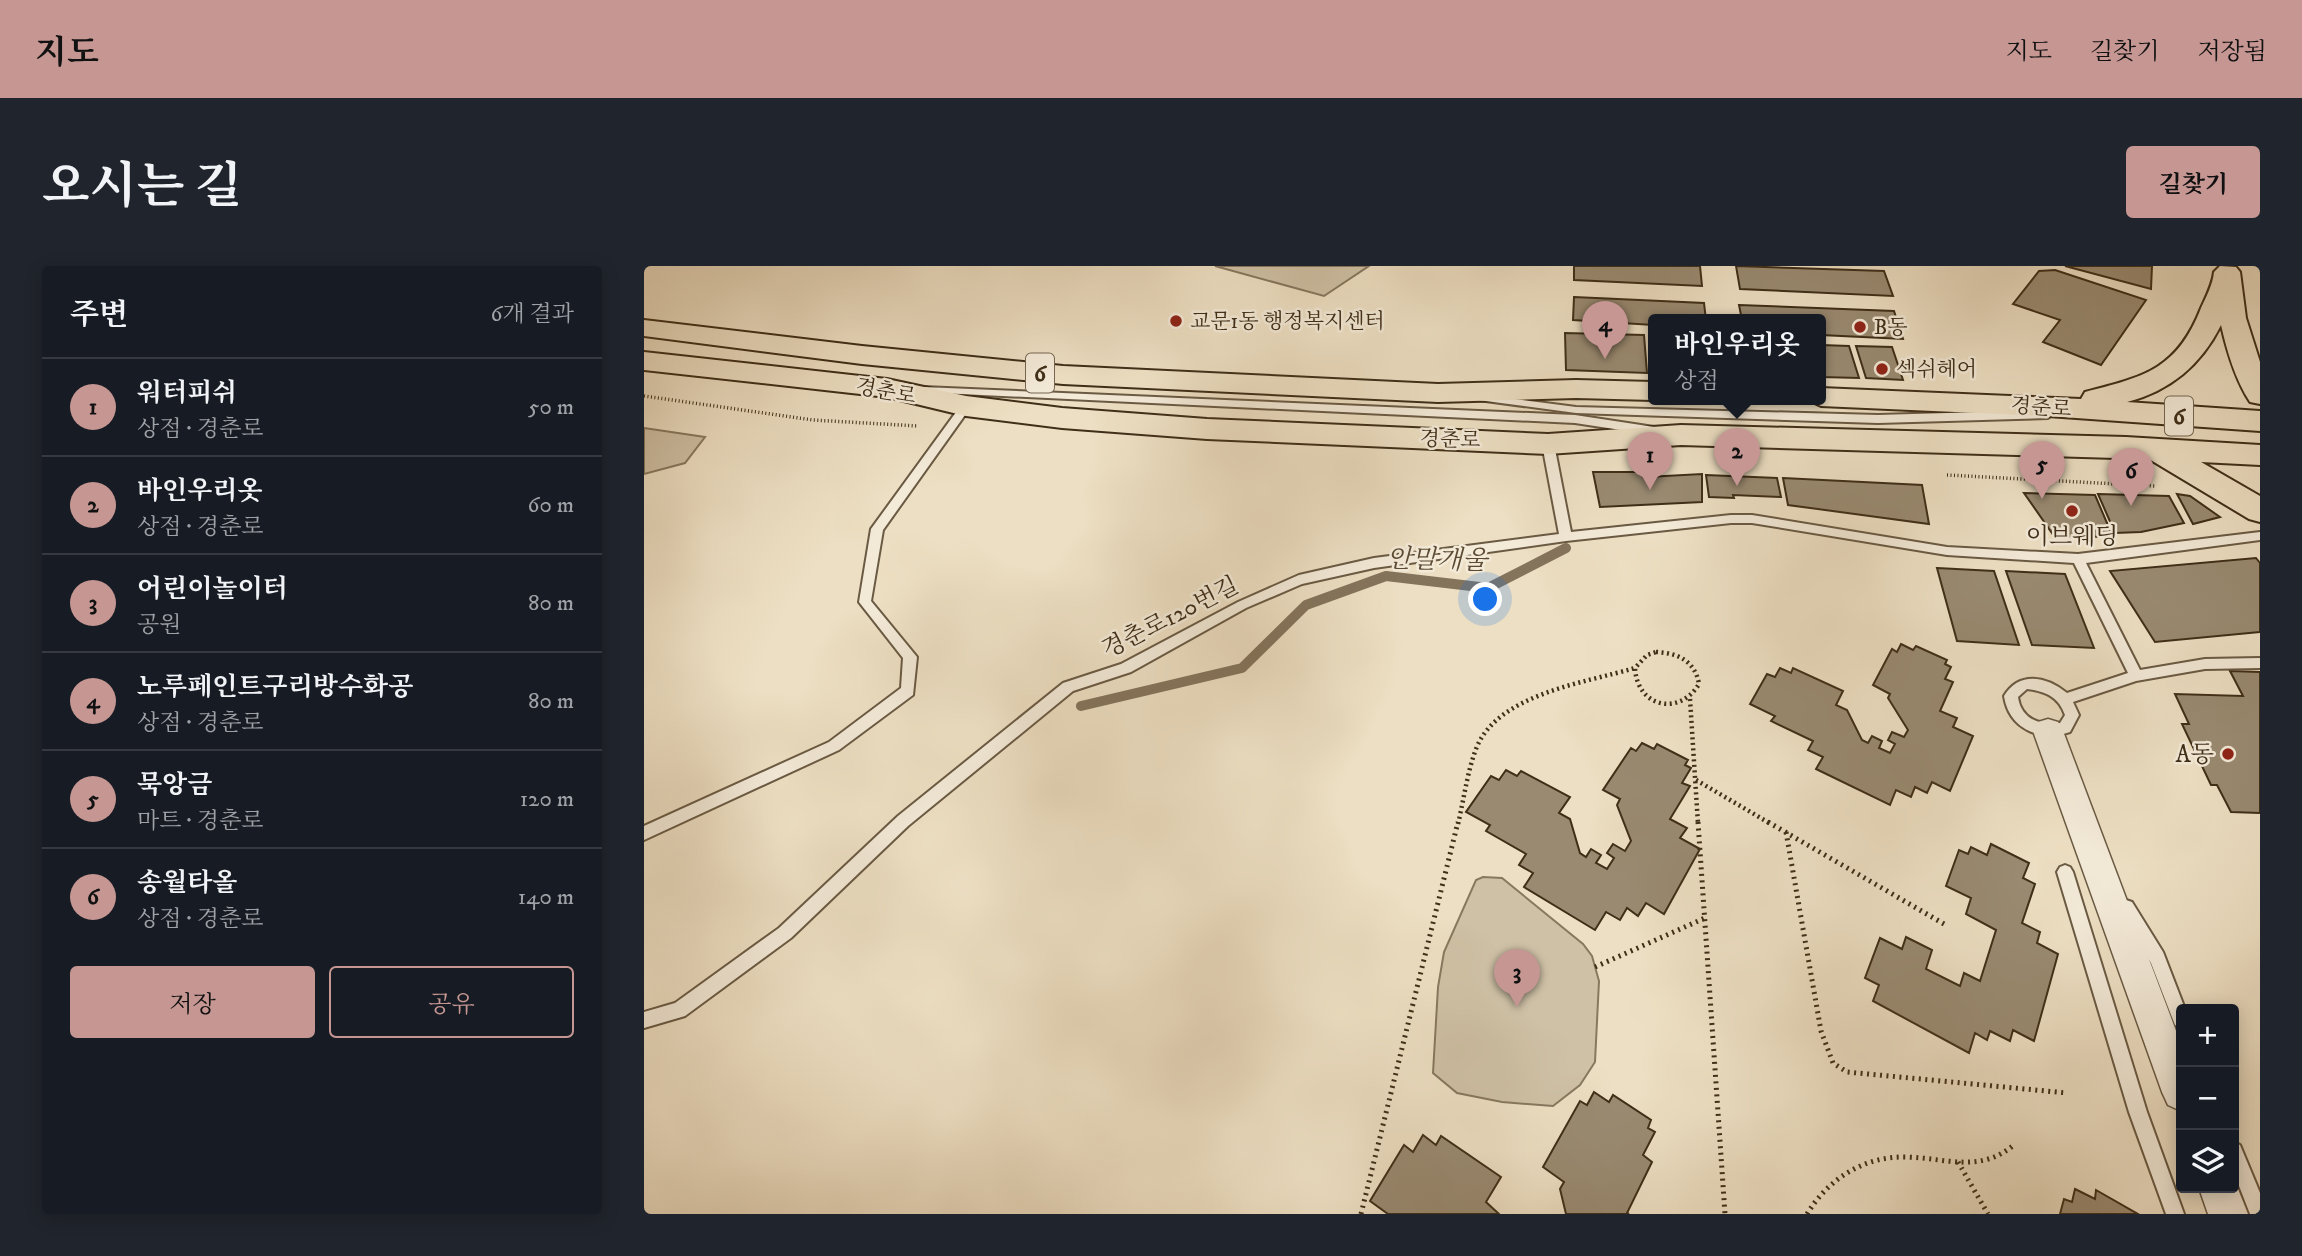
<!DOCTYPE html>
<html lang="ko">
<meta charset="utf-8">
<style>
:root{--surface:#171b24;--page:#20242c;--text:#f1f3f6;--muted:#9ea1a6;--line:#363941;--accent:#c59692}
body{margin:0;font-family:"IM FELL DW Pica","Noto Serif KR",serif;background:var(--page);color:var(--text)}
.controls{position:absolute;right:21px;bottom:21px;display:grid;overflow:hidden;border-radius:7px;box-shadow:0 4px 18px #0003}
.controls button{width:63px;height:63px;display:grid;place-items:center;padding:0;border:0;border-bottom:2px solid var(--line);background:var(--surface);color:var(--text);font:35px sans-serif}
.you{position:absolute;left:842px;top:334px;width:24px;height:24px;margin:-18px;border:5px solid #fff;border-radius:50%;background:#1a73e8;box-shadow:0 0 0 10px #1a73e833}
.badge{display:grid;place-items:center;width:46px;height:46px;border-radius:50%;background:var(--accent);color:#111;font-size:23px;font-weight:700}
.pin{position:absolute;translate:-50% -58px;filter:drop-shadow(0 2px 4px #0008)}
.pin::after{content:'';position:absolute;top:37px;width:24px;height:21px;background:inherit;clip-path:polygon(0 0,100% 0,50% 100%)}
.popup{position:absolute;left:1004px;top:48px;width:178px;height:91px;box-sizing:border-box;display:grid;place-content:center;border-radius:7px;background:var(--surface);filter:drop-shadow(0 2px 5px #0005);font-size:23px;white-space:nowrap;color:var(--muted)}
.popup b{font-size:26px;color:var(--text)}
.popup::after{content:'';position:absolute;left:50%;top:100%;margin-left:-14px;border:14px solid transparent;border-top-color:var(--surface)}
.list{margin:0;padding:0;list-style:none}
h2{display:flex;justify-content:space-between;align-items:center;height:91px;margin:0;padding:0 28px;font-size:30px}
h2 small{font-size:23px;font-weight:400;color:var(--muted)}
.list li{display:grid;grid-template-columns:46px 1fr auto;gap:21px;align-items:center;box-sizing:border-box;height:98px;padding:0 28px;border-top:2px solid var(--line)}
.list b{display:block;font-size:26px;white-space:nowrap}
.list p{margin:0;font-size:23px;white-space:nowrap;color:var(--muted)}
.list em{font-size:23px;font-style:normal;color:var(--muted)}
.actions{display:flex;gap:14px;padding:21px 28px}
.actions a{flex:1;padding:16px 0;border:2px solid var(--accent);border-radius:7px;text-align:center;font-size:24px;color:var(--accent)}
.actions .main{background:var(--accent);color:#111}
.icon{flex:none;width:38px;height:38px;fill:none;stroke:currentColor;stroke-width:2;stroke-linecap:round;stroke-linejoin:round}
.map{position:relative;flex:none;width:1616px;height:948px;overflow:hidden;border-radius:7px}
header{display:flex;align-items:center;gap:42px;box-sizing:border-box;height:98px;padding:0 35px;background:var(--accent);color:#111}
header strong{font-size:33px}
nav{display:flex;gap:38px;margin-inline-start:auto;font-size:24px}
.intro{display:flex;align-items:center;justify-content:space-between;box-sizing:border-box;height:168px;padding:0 42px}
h1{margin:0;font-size:49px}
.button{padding:18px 32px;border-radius:7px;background:var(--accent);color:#111;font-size:24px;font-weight:700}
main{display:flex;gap:42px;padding:0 42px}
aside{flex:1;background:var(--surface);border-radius:7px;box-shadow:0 4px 18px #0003}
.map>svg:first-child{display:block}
.green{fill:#cfc1a6;stroke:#87785f;stroke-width:2}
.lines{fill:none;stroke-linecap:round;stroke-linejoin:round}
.stream{stroke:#84745c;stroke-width:10}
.building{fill:#998a71;stroke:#3f2e18;stroke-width:2}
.lane-casing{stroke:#6a5a43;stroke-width:4}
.street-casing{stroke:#6a5a43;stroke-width:3}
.primary-casing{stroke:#3f2e18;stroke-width:4}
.path-far2{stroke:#3f2e18;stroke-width:3.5;stroke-dasharray:1 2.5;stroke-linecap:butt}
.path-far1{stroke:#3f2e18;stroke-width:4.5;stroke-dasharray:2 3.5;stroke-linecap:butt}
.path{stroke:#3f2e18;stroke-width:5;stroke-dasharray:2 4.5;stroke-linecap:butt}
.lane{fill:#f3ead8;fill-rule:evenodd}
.street{fill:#f3ead8;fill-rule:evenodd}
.primary{fill:#eddfc3;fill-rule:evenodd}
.poi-dot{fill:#8f2418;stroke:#f3ead8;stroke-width:2.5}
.labels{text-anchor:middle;stroke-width:5;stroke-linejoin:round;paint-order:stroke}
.far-poi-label{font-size:21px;fill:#3f2e18;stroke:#f3ead8;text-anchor:start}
.far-street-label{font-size:21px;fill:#3f2e18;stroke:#f3ead8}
.shield{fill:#f3ead8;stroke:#756652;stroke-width:2}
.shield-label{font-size:23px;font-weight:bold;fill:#3f2e18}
.poi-label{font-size:24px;fill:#3f2e18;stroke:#f3ead8}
.street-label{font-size:24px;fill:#3f2e18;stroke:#f3ead8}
.water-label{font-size:26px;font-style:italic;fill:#5c4b34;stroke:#f3ead8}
</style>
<header>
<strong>지도</strong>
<nav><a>지도</a><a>길찾기</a><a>저장됨</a></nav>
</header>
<div class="intro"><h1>오시는 길</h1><a class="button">길찾기</a></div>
<main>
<aside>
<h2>주변<small>6개 결과</small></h2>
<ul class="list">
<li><span class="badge">1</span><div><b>워터피쉬</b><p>상점 · 경춘로</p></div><em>50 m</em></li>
<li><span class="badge">2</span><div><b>바인우리옷</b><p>상점 · 경춘로</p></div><em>60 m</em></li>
<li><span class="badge">3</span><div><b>어린이놀이터</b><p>공원</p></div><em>80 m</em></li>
<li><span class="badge">4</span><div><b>노루페인트구리방수화공</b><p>상점 · 경춘로</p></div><em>80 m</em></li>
<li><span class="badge">5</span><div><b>묵앙금</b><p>마트 · 경춘로</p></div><em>120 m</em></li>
<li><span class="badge">6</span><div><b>송월타올</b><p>상점 · 경춘로</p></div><em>140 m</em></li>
</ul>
<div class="actions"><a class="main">저장</a><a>공유</a></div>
</aside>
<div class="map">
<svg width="1616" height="948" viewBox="0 0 1616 948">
<rect width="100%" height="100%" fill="#eddfc3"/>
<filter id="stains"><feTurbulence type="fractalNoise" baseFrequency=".00286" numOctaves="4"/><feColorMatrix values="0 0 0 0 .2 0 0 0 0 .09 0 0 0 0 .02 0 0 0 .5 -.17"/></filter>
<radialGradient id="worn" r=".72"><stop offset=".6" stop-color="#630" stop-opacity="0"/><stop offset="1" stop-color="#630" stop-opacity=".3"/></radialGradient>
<g class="green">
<polygon points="571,0 725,0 680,30"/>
<polygon points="0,162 61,171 41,197 0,208"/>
<polygon points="839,611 858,612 939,678 948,690 955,715 951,796 936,819 909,840 858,836 813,827 789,807 794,721 800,686 832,614"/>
</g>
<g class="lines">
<polyline class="stream" points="437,440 598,402 662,339 742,310 844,322 922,282"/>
</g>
<g class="building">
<polygon points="930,0 1056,0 1058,20 930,14"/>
<polygon points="1092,0 1240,5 1249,30 1096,23"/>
<polygon points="1421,0 1508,0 1507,23"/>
<polygon points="1411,4 1502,34 1457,99 1399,76 1416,54 1369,38 1395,5"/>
<polygon points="930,31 1060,37 1062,54 1009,54 1009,59 929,54"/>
<polygon points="1095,39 1250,45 1259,73 1177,69 1177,54 1098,54"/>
<polygon points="921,67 1000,69 1003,107 922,104"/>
<polygon points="1177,79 1205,80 1215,112 1177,111"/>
<polygon points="1212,80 1248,81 1259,114 1222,112"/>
<polygon points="949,206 999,206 1002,211 1058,208 1058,236 956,241"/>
<polygon points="1062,209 1133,212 1137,231 1089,229 1090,232 1065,231"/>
<polygon points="1139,212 1278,219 1285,258 1144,239"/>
<polygon points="1380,227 1451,229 1469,271 1410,270"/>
<polygon points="1454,228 1525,230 1540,257 1497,266 1471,267"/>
<polygon points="1533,228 1546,230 1576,251 1549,258"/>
<polygon points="1612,292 1616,297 1616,366 1511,376 1466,305"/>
<polygon points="1293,302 1350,305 1375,379 1313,375"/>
<polygon points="1362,305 1421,308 1450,382 1388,379"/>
<polygon points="1257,378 1269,384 1272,380 1303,394 1301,398 1307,401 1301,413 1309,416 1296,445 1313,452 1309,461 1329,470 1306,525 1288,516 1283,527 1271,521 1267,531 1252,524 1246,539 1172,503 1179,491 1164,484 1169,475 1127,455 1131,450 1106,438 1123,408 1131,411 1136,402 1147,407 1149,402 1199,425 1192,439 1203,444 1218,474 1224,477 1228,470 1238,475 1235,482 1246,487 1251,478 1244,474 1248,466 1260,471 1264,464 1244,432 1246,428 1229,419 1248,383 1253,386"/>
<polygon points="1586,405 1616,406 1616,547 1587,546 1573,519 1567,519 1538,458 1545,458 1531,428 1599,430"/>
<polygon points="998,477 1010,483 1013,478 1044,494 1041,499 1047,502 1038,517 1046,520 1026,553 1043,562 1036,572 1056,583 1020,648 1002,637 994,650 983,642 976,654 962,646 951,664 880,621 889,607 875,599 882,588 842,565 846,559 822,546 847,510 855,514 862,504 873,510 877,505 926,531 915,547 926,553 936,587 942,591 947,583 957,589 952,597 963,603 970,592 963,587 969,578 981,585 987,575 973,539 976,533 959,524 987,482 992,485"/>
<polygon points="1347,578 1385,597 1379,612 1391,618 1378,657 1396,666 1393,677 1414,688 1390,775 1369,764 1366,775 1346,765 1343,774 1331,767 1325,787 1229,735 1235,719 1221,712 1236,672 1258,683 1262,671 1288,684 1282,703 1316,720 1320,707 1336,715 1352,664 1322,648 1327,632 1302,620 1315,584 1324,588 1327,581 1343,589"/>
<polygon points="950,826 965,836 969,829 1007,854 1004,862 1011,866 999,889 1008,896 983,947 985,948 922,948 916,923 920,916 899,901 936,835 943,839"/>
<polygon points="779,869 792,879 797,870 857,911 842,936 855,948 744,948 726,935 760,879 769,886"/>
<polygon points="1431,923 1451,933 1452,924 1494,948 1416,948 1420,933 1428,936"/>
</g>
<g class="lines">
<defs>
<g id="lane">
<polygon points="279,121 931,149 1010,161 1015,165 1010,169 931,157 275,126 275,122"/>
<polygon points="838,129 932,141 1234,149 1404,144 1409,148 1404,152 1234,157 932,147 834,134 833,132"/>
<polygon points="322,137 326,138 326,142 239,264 227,335 273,391 269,429 195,484 0,574 0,560 185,476 257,422 259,392 215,336 227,263 318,138"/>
<path d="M904,174L910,178L927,266L1087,249H1108L1303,281L1434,288L1616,266V274L1442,297L1496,404L1561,393L1616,392V402L1561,403L1492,415L1429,436L1435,449L1426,466C1396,476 1365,463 1360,430C1375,405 1402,410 1423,427L1484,407L1430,297L1303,289L1108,257H1087L922,275L730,302L658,318L602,342L487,406L429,425L264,560L147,672L41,750L0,762V746L31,737L135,662L254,550L419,417L477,398L594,336L655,309L730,292L915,268L898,178ZM1383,423C1401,425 1415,431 1421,449L1416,457C1396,460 1377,453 1374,431Z"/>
<polygon points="1421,599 1426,601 1429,606 1503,846 1540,948 1522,948 1485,846 1413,606 1416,601"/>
<polygon points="1482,634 1488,636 1519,686 1541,743 1537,743 1537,761 1531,759 1507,697 1474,641 1476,636"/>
<polygon points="1590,876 1596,879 1616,927 1616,948 1606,948 1590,907"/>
</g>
<g id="street">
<polygon points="1404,453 1414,456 1419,465 1537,778 1537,845 1524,839 1518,826 1389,465 1394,456"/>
<polygon points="1590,913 1604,948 1564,948 1555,922 1590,922"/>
</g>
<g id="primary">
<path d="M1576,0L1592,1L1596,6L1602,52L1616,96V138L1606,136C1591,113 1583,85 1577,59C1557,99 1526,125 1483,136L1616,145V165L1404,150L1177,140L1164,134H1177V122L1437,133L1441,126C1499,111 1533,104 1557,42C1562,31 1569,18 1570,6Z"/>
<polygon points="0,54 218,80 419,100 794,118 932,114 1009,116 1009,134 932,132 794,136 419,118 218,98 0,70"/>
<polygon points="0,86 243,113 322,130 418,142 563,153 904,168 1037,159 1482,171 1616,179 1616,199 1557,196 1616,230 1616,256 1605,253 1505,193 1037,179 904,188 563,173 418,162 322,150 243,131 0,104"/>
</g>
</defs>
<use href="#lane" class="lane-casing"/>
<use href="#street" class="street-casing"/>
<use href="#primary" class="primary-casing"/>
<g class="path-far2">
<polyline points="0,130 169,154 274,160"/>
<polyline points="1303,209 1511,220"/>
</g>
<g class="path-far1">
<path d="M1012,386C1034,387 1051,395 1055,418C1035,451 993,441 991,402L1003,389Z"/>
<polyline points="1046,433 1054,558"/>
<polyline points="1052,514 1127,558"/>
<path d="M814,558C820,533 823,507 832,483C853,428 940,417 991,402"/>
</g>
<g class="path">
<polyline points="1054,556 1081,948"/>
<polyline points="1124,556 1300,658"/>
<polyline points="1142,566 1177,765 1189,797 1203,806 1423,827"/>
<polyline points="951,701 1061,652"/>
<polyline points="1314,896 1344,948"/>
<polyline points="717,948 814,556"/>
<path d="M1163,948C1184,913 1220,890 1262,891C1303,892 1336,908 1371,878"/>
</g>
<use href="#lane" class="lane"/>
<use href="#street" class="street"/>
<use href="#primary" class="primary"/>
</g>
<g class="poi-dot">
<circle cx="532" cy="55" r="7"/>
<circle cx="1216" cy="61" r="7"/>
<circle cx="1238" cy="103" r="7"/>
<circle cx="1428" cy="245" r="7"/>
<circle cx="1584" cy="488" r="7"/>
</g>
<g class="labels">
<g class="far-poi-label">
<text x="546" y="62">교문1동 행정복지센터</text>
<text x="1230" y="68">B동</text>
<text x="1252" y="110">섹쉬헤어</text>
</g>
<g class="far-street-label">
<text transform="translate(242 125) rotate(10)" y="7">경춘로</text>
<text transform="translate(1397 141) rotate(4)" y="7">경춘로</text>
<text transform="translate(806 173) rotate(2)" y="7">경춘로</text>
</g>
<g class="shield">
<rect x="382" y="87.5" width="28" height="39" rx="5"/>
<rect x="1521" y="130.5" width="28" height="39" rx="5"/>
</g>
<g class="shield-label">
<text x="396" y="115">6</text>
<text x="1535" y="158">6</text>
</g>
<g class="poi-label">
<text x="1428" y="278">이브웨딩</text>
<text x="1570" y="496" text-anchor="end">A동</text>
</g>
<g class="street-label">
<text transform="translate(526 351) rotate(-27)" y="8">경춘로120번길</text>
</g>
<g class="water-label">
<text transform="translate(793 293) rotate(1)" y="9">안말개울</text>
</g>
</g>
<rect width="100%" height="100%" filter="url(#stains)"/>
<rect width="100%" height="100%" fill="url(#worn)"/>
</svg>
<div class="controls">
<button>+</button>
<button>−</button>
<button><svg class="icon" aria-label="layers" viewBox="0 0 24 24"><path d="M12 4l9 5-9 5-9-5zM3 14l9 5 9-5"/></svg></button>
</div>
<div class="you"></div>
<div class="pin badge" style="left:1006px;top:224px">1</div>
<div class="pin badge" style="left:1093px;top:220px">2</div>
<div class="popup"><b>바인우리옷</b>상점</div>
<div class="pin badge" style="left:873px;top:741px">3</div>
<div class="pin badge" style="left:961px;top:93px">4</div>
<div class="pin badge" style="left:1398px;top:233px">5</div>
<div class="pin badge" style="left:1487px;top:240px">6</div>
</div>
</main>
